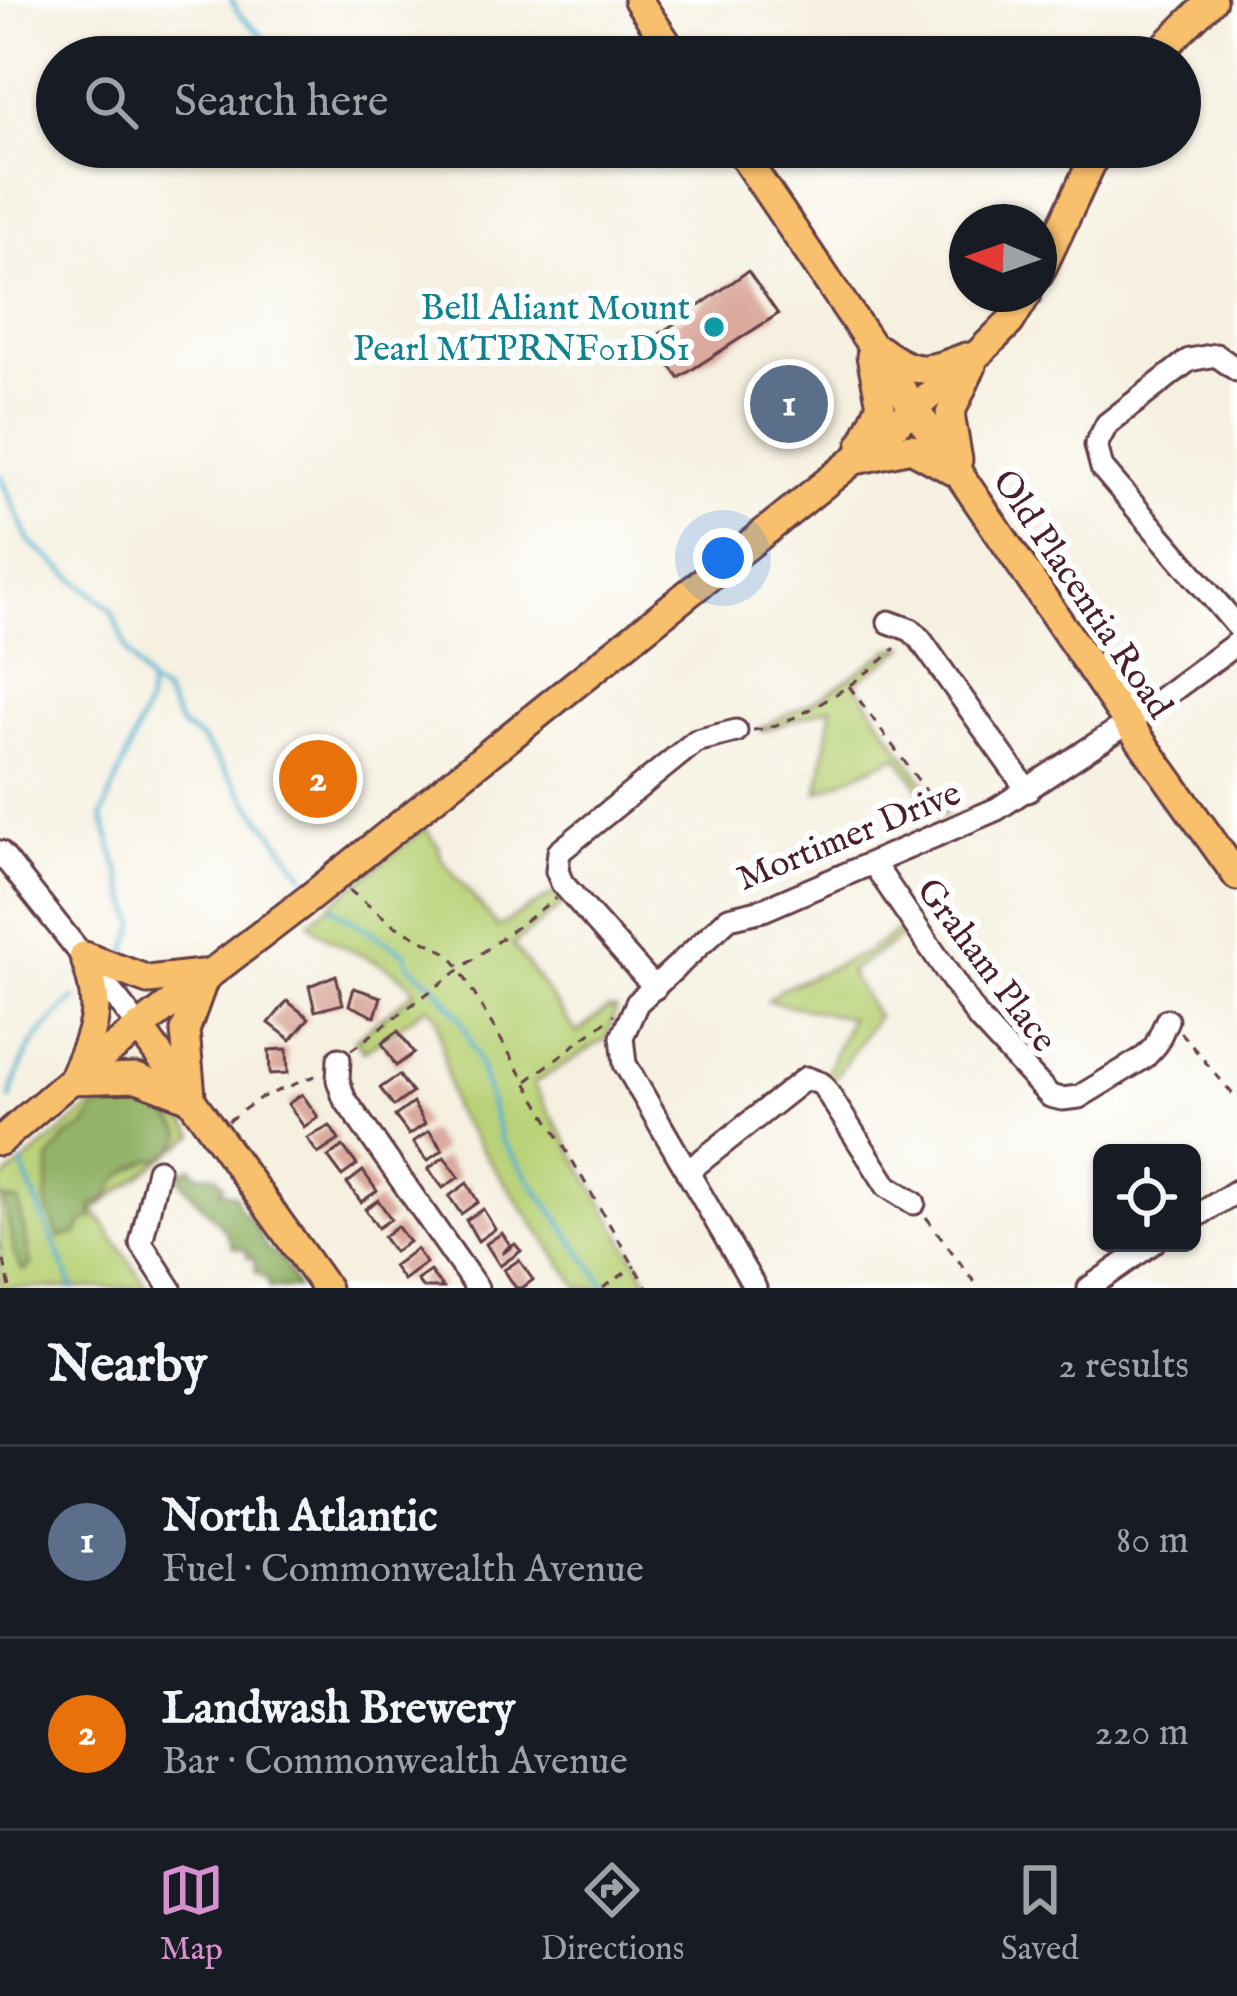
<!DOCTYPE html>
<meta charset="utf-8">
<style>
:root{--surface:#171b24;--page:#20242c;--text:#f1f3f6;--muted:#9ea1a6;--line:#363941;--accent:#d690ce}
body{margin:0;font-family:"IM FELL English",serif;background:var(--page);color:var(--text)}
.controls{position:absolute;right:36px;bottom:36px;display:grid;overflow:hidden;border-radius:18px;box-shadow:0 3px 9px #0004}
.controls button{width:108px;height:108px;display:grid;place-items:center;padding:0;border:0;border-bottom:3px solid var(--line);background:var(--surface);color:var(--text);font:60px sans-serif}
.compass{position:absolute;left:949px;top:204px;width:108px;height:108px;border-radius:50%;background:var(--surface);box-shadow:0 3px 9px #0004;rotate:272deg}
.you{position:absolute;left:723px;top:558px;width:42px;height:42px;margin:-30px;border:9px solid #fff;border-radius:50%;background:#1a73e8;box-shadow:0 0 0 18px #1a73e833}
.badge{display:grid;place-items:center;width:78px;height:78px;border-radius:50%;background:var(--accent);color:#fff;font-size:39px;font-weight:700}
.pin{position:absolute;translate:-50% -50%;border:6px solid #fff;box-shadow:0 3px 12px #0006}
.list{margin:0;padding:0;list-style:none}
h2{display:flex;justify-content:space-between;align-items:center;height:156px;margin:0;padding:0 48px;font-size:51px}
h2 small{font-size:39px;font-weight:400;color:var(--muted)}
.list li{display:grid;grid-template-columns:78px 1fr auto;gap:36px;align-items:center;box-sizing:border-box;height:192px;padding:0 48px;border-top:3px solid var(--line)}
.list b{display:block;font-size:45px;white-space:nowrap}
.list p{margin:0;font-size:39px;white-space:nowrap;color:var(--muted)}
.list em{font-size:39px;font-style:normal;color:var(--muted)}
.icon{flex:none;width:66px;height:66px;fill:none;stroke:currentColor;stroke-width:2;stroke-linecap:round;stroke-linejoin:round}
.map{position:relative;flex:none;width:1237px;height:1288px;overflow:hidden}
.search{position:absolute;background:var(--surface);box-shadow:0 3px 9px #0004;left:36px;right:36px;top:36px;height:132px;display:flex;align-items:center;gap:30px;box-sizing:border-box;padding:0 42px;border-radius:66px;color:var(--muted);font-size:45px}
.sheet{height:540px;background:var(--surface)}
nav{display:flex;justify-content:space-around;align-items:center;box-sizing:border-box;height:168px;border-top:3px solid var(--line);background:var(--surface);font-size:33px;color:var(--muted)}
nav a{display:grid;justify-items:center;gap:6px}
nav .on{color:var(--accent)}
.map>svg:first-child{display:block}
.green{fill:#b9d277;stroke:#827851;stroke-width:3}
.forest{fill:#92b468;stroke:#6e6a4a;stroke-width:3}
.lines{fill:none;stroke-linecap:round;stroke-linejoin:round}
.stream{stroke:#4eafcd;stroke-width:4.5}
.building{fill:#dbaa9e}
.minor-casing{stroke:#643e46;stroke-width:27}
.major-casing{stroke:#643e46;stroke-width:33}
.path{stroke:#643e46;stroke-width:3;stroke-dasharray:9 9;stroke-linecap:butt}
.minor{stroke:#fff;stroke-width:21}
.major{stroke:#f8bf6c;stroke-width:27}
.culture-dot{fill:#0f9aa8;stroke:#fff;stroke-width:4.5}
.labels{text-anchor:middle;stroke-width:12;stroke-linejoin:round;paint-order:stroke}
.culture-label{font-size:36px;fill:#0d838f;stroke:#fff;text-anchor:end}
.street-label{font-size:36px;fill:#4a1f2b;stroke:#fff}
</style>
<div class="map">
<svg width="1237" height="1288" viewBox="0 0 1237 1288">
<rect width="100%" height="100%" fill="#fff"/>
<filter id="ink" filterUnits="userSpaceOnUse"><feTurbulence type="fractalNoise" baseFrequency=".00833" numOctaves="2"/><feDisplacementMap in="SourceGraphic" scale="24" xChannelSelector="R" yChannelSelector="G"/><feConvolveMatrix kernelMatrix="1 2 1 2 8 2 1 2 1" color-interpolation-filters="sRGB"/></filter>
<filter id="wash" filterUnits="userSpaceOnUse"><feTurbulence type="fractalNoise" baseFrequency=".004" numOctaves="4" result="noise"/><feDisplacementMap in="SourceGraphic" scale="48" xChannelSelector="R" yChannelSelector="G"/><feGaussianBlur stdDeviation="2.7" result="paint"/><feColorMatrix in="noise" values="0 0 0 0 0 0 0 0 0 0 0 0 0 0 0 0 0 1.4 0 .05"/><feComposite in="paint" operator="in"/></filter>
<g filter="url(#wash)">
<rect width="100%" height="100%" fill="#f5f0e0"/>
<g class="green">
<polygon points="907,646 855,683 946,814 940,817 897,756 818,792 832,707 762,731 761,728 825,695 889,650"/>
<path d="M425,828L439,846L441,858L498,927L558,891L567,901L513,945L577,1033L607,1009H616L607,1038L533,1084L652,1288H579L453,1109L437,1017L428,1006L364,1051L355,1039L415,991C392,958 339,955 309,922Z"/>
<polygon points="906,925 910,931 849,972 877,1016 830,1085 824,1081 850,1018 767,1001 781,989 865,953"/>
<path d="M127,1094C159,1095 177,1110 195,1135L94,1210L148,1288H0V1182L92,1106Z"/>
</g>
<g class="forest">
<path d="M109,1102C123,1107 125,1103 138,1102C157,1101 175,1120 183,1135L174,1150L160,1160L152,1159C135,1167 113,1176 110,1196L91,1206L93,1218L82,1222L78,1233L59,1238L46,1203L50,1158L66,1137L85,1127L94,1112Z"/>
<path d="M179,1167L186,1172L191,1167L197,1174L215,1175L223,1185L220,1191L235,1195L239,1209L250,1218L267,1249L283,1260L297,1288H269L268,1280L256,1272L254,1258H248L246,1250L233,1247C221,1214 189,1201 176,1171Z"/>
<path d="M4,1199L19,1202C23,1226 27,1242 31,1266L23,1271L14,1254Z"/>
</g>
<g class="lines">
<g class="stream">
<polyline points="231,0 239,14 281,54"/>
<polyline points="0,476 30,542 111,609 128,653 150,685 147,706 102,816 136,925 124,957"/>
<polyline points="150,685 164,693 180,725 202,740 304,875"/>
<polyline points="333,908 406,954 409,965 434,985 460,1017 478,1060 501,1139 607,1288"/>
<path d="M10,1099C25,1045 36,1037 75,998"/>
<polyline points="21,1164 73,1288"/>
</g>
</g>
<g id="blocks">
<g class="building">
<polygon points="748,271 778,314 679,378 651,340"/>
<polygon points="336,975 343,1004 315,1011 309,986"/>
<polygon points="354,988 381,997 375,1017 349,1005"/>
<polygon points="287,1001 309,1018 291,1040 269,1023"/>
<polygon points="398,1031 414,1053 396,1066 382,1043"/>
<polygon points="287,1049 288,1073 270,1074 269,1050"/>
<polygon points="399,1075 412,1093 394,1106 380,1088"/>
<polygon points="302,1094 318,1117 304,1127 288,1104"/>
<polygon points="413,1103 425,1124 409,1135 395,1116"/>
<polygon points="330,1126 339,1140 318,1154 307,1138"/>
<polygon points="429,1131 443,1150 427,1161 413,1142"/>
<polygon points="343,1146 357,1165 342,1176 328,1157"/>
<polygon points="444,1157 459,1177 443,1188 428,1169"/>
<polygon points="363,1171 377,1191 361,1202 347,1183"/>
<polygon points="467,1183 478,1202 461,1214 449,1196"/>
<polygon points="378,1200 391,1219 378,1228 365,1209"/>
<polygon points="483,1209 495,1229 478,1241 466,1220"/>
<polygon points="397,1226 409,1242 394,1252 383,1237"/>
<polygon points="502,1233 510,1245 502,1254 515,1244 521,1251 500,1266 486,1244"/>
<polygon points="416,1249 426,1263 403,1280 393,1266"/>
<polygon points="519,1260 533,1280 522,1288 516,1288 504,1270"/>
<polygon points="430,1271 443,1288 423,1288 417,1280"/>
</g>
</g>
</g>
<g filter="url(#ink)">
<use href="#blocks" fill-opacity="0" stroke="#643e46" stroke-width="3"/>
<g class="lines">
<defs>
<g id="minor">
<polyline points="1237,370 1216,355 1189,360 1107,424 1096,445 1102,468 1237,626"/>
<polyline points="889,622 911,630 920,639 1028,791"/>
<polyline points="0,852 139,1027"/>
<polyline points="873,863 979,1019 1050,1096 1062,1099 1079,1097 1145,1057 1156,1045 1167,1020"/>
<polyline points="655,988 562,883 557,871 559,852 696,741 736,731"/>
<polyline points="339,1059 338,1080 344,1098 477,1288"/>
<polyline points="158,1170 141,1243 170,1288"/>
<polyline points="687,1172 806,1078 822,1084 887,1186 914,1203"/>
<polyline points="1192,1219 1237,1191"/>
<polyline points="755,1288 625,1064 622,1037 637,1003 729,918 763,910 997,809 1128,723 1237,643"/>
<polyline points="1089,1288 1153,1243"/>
</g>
<g id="major">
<polyline points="638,0 676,57"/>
<polyline points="1154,57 1212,0"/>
<polyline points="737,147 1128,723 1237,876"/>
<polyline points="1039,274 1099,147"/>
<path d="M880,350C915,376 927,372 966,357"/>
<polyline points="862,445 881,405 871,356"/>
<polyline points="860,459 911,448 953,471"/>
<polyline points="958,460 950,414 972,366"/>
<polyline points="84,956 148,980 202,974"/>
<polyline points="139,1027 326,1288"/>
<path d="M75,1072C97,1026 102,1005 84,956"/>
<polyline points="71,1080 137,1078 187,1097"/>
<polyline points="191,1095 185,1031 205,976"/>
<polyline points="0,1141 71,1080 308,899 853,461 980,352 1010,322 1027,294"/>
</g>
</defs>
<use href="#minor" class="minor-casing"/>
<use href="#major" class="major-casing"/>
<g class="path">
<polyline points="849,686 943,814"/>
<path d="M753,730C792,728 867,677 895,648"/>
<polyline points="349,890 395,926 446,952 456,963 647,1288"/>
<polyline points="1180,1032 1237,1099"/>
<polyline points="351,1050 556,898"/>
<polyline points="527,1081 614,1015"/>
<polyline points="228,1121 260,1098 320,1074"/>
<polyline points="926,1217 979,1288"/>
<polyline points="0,1243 10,1288"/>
<polyline points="603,1288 635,1266"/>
</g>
<use href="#minor" class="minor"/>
<use href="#major" class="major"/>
</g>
</g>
<circle class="culture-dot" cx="714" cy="327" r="12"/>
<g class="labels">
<g class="culture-label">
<text x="690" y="319">Bell Aliant Mount<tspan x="690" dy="41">Pearl MTPRNF01DS1</tspan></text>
</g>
<g class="street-label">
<text transform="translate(1084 593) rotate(56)" y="13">Old Placentia Road</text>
<text transform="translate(848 834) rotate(-22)" y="13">Mortimer Drive</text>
<text transform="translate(988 964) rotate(53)" y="13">Graham Place</text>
</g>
</g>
</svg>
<div class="controls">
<button><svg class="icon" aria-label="locate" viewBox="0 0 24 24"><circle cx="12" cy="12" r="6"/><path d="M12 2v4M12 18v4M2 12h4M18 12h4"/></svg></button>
</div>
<svg class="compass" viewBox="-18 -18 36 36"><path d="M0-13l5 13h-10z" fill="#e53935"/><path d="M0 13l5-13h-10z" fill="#9ea1a6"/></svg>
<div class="you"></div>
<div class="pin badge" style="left:789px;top:404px;background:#5c6f8a">1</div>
<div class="pin badge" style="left:318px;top:779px;background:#e8710a">2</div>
<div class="search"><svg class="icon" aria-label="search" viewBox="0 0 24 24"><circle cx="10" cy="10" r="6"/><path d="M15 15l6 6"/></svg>Search here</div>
</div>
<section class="sheet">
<h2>Nearby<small>2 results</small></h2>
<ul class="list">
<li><span class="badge" style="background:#5c6f8a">1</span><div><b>North Atlantic</b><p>Fuel · Commonwealth Avenue</p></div><em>80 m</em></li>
<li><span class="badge" style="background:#e8710a">2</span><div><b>Landwash Brewery</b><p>Bar · Commonwealth Avenue</p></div><em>220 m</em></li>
</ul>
</section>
<nav>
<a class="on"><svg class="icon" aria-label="map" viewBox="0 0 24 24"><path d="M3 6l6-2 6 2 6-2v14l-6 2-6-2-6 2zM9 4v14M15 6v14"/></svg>Map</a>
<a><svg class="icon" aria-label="directions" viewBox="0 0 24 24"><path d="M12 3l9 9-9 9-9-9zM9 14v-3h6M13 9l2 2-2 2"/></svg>Directions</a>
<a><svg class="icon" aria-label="saved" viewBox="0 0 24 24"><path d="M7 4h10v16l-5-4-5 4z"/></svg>Saved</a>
</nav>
